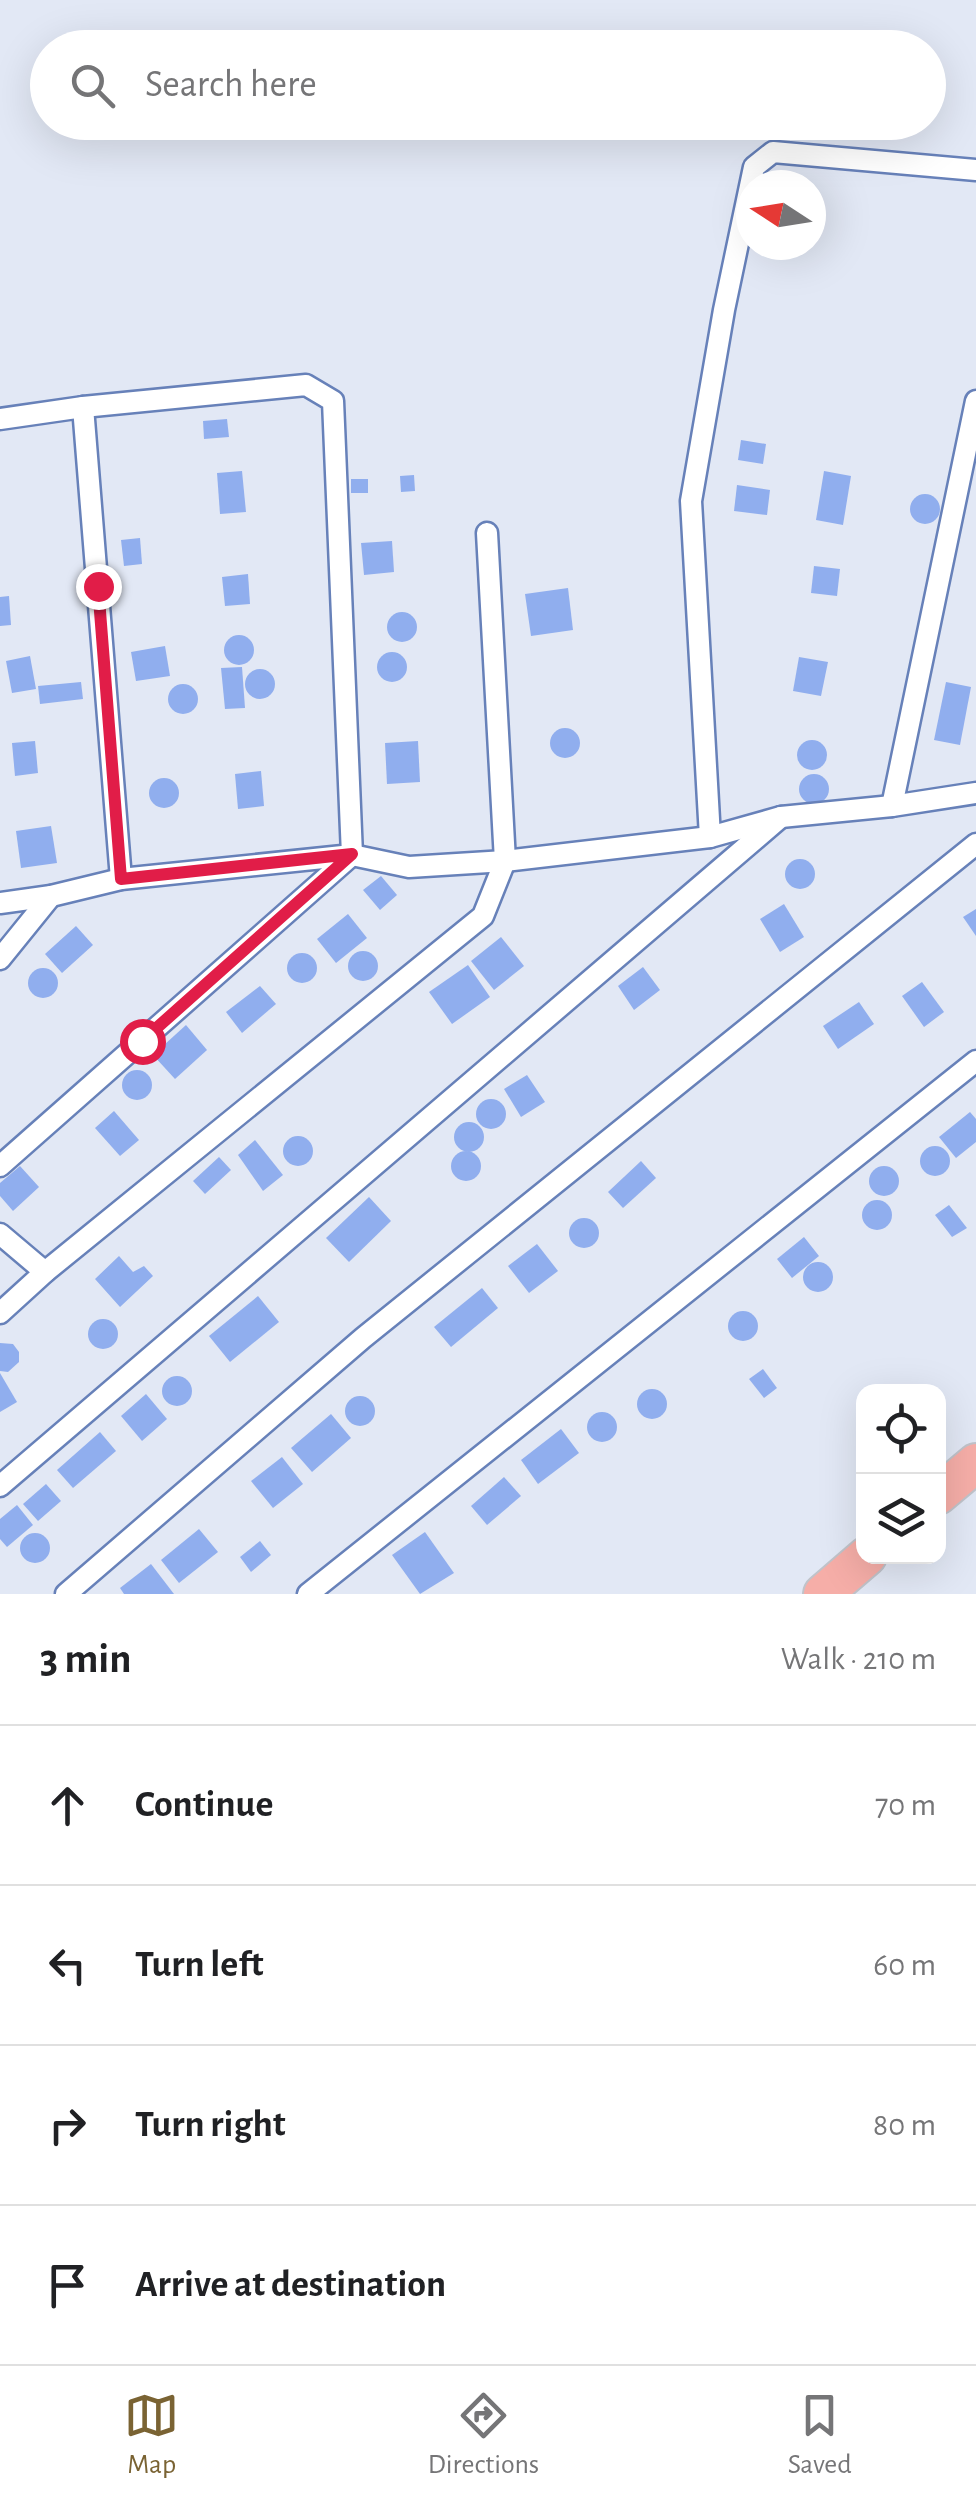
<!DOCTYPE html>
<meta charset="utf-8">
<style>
:root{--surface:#fff;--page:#f6f6f6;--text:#202124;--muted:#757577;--line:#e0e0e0;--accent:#7a6333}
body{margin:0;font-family:"Alegreya Sans",sans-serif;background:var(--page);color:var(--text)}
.controls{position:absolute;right:30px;bottom:30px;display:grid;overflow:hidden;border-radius:20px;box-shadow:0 10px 40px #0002}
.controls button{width:90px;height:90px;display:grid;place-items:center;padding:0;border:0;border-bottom:2px solid var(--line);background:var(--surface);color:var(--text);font:50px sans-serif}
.compass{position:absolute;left:736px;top:170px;width:90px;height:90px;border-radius:50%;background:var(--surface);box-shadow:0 10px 40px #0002;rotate:282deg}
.stop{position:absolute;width:30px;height:30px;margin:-22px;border:8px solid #e11d48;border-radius:50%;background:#fff}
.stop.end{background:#e11d48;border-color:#fff;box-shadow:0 2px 10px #0008}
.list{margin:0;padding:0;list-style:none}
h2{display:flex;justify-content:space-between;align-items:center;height:130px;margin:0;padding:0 40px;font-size:42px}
h2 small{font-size:32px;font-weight:400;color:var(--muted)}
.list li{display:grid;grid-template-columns:65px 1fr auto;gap:30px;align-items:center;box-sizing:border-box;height:160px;padding:0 40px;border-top:2px solid var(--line)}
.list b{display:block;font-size:38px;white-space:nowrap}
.list em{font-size:32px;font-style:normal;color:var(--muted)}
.icon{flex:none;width:55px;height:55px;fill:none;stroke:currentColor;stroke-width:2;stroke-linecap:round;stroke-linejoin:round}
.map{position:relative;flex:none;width:976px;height:1594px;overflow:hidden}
.search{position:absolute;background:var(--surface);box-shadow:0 10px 40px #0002;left:30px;right:30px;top:30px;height:110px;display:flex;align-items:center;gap:25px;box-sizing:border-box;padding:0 35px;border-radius:55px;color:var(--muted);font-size:38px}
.sheet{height:770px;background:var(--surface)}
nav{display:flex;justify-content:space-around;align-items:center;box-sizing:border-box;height:140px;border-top:2px solid var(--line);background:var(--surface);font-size:28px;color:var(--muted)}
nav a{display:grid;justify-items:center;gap:5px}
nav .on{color:var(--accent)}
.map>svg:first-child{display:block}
.building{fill:#90aeee}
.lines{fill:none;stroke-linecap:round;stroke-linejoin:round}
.street-casing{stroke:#6781b9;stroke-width:25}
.highway-casing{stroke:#c0c3ca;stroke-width:42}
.street{stroke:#fff;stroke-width:20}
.highway{stroke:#f6aea8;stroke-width:38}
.route{stroke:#e11d48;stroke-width:12}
</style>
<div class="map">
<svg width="976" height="1594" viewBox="0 0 976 1594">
<rect width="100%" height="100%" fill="#e2e8f5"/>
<g class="building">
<polygon points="227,419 229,437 204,439 203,421"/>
<polygon points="741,440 766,444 763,464 738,460"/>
<polygon points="242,471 246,512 220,514 217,473"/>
<polygon points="824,471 851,476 843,525 816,520"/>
<polygon points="414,475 415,491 401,492 400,476"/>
<rect x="351" y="479" width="17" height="14"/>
<polygon points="737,485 770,490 767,515 734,511"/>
<circle cx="925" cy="509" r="15"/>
<polygon points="140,538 142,564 124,566 121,540"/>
<polygon points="392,541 394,572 364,575 361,543"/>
<polygon points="814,566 840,569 837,596 811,593"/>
<polygon points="248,574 250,604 225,606 222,577"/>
<polygon points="568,588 573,630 531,636 525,594"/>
<polygon points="9,596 11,625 0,626 0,597"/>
<circle cx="402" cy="627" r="15"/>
<circle cx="239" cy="650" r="15"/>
<polygon points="165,646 170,676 136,681 131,652"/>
<circle cx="392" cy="667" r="15"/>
<polygon points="30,656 36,689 12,693 6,661"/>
<polygon points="799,657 828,662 821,696 793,691"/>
<polygon points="242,667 245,708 225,709 221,668"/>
<circle cx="260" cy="684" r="15"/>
<polygon points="81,682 83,699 40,704 38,686"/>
<polygon points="946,682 971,687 960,745 934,740"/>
<circle cx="183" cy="699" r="15"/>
<circle cx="565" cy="743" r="15"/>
<circle cx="812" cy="755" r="15"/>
<polygon points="35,741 38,773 15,776 12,743"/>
<polygon points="418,741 420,782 387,784 385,743"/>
<polygon points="261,771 264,806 238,809 235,774"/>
<circle cx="814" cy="789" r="15"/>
<circle cx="164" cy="793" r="15"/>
<polygon points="51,826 57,863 21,868 16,831"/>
<circle cx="800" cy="874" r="15"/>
<polygon points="381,876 397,895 380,910 363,890"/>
<polygon points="784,904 804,937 780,952 760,919"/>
<polygon points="976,909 976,936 963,917"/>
<polygon points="348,914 367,938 336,963 317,939"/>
<polygon points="76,926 93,945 62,973 45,954"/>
<polygon points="501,937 524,966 494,990 471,961"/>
<circle cx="363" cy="966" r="15"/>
<circle cx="302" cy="968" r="15"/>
<polygon points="468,965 490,997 452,1024 429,992"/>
<polygon points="643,967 660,990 634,1010 618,986"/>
<circle cx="43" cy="983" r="15"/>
<polygon points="922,982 944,1012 924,1027 902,996"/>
<polygon points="260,986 276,1004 242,1033 226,1012"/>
<polygon points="859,1002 874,1024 838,1049 823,1026"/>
<polygon points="186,1025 207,1050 175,1079 153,1055"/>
<circle cx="137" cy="1085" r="15"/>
<polygon points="527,1075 545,1102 521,1117 504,1089"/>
<circle cx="491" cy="1114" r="15"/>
<polygon points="114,1111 139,1140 120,1156 95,1128"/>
<polygon points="970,1112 976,1119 976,1142 956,1158 939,1137"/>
<circle cx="469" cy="1137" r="15"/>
<circle cx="298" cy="1151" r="15"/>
<polygon points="255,1140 283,1175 263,1191 238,1155"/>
<circle cx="935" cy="1161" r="15"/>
<circle cx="466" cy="1166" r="15"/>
<polygon points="219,1157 231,1170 205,1194 193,1181"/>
<polygon points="641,1161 656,1178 623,1208 608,1192"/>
<polygon points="20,1166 39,1187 13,1211 0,1196 0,1183"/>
<circle cx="884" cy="1181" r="15"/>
<polygon points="369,1197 391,1221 349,1262 326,1238"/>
<circle cx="877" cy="1215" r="15"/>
<polygon points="949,1205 967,1228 952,1237 935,1215"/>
<circle cx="584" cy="1233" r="15"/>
<polygon points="804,1237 819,1256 792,1278 777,1259"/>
<polygon points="537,1244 558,1271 529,1293 508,1266"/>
<polygon points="119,1256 133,1272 144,1266 153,1276 120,1307 95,1279"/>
<circle cx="818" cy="1277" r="15"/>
<polygon points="482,1288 498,1308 451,1347 434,1327"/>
<polygon points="258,1296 279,1322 230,1362 209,1336"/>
<circle cx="743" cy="1326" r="15"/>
<circle cx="103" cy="1334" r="15"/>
<polygon points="0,1343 13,1344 19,1352 19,1362 8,1372 0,1371"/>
<polygon points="763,1369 777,1388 764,1398 749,1379"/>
<polygon points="0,1373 17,1402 0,1412"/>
<circle cx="177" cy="1391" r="15"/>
<circle cx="652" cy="1404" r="15"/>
<polygon points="146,1394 167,1419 142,1441 121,1416"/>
<circle cx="360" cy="1411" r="15"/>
<circle cx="602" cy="1427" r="15"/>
<polygon points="331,1414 351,1438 312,1472 291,1448"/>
<polygon points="561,1429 579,1453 538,1484 521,1460"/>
<polygon points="100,1432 116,1451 73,1488 57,1470"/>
<polygon points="282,1457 303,1484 273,1508 251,1481"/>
<polygon points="504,1477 521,1496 487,1525 471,1506"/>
<polygon points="46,1484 61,1501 38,1521 23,1504"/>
<polygon points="17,1505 33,1525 7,1547 0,1539 0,1519"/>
<polygon points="199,1529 218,1552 179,1583 161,1560"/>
<polygon points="425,1532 454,1573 420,1594 392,1555"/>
<circle cx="35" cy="1548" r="15"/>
<polygon points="260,1541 271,1555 251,1572 240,1557"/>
<polygon points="151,1564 174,1594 124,1594 120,1588"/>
</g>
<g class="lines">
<defs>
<g id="street">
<polyline points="83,407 121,879"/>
<polyline points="0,419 83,407 306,385 333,401 352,855 0,1166"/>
<polyline points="892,806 976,401"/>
<polyline points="710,837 691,501 724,310 754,167 773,152 976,170"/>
<polyline points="0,903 51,896 121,879 352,855 409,867 505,861 710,837 781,817 892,806 976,793"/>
<polyline points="0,959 51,896"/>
<polyline points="0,1234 45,1272"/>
<polyline points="0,1313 45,1272 483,916 505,861 487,533"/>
<polyline points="0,1486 781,817"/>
<polyline points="66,1594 363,1338 976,844"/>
<polyline points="308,1594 976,1061"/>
</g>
<g id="highway">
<polyline points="938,1495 976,1463"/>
<polyline points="823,1594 867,1556"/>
</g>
</defs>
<use href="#street" class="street-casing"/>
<use href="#highway" class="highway-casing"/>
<use href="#street" class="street"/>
<use href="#highway" class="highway"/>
</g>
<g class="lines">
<polyline class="route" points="98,586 121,879 352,854 142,1041"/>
</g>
</svg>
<div class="controls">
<button><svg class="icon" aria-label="locate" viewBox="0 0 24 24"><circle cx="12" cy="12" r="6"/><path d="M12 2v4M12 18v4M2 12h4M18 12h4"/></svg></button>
<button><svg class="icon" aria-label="layers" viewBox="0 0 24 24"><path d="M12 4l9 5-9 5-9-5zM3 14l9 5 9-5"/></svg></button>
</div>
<svg class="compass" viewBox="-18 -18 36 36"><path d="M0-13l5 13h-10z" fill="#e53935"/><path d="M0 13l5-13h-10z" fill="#757577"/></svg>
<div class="stop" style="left:142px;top:1041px"></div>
<div class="stop end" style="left:98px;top:586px"></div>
<div class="search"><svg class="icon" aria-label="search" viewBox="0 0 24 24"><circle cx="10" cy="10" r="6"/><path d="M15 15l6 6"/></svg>Search here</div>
</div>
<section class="sheet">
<h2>3 min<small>Walk · 210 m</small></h2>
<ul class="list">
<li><svg class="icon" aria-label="ahead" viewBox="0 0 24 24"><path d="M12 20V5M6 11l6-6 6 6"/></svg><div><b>Continue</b></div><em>70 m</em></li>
<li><svg class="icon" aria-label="left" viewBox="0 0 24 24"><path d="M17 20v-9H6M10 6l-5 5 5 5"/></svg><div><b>Turn left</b></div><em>60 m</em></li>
<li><svg class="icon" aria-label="right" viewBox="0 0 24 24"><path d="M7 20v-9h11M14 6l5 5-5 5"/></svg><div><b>Turn right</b></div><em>80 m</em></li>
<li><svg class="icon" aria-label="arrive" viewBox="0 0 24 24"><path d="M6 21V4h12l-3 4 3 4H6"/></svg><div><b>Arrive at destination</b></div></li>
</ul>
</section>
<nav>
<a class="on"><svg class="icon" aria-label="map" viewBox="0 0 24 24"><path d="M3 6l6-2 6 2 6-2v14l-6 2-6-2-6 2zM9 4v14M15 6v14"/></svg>Map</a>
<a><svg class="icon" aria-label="directions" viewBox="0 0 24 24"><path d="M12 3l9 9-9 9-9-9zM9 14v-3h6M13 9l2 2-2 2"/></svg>Directions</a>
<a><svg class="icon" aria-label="saved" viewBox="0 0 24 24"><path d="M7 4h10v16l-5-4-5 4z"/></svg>Saved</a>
</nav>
